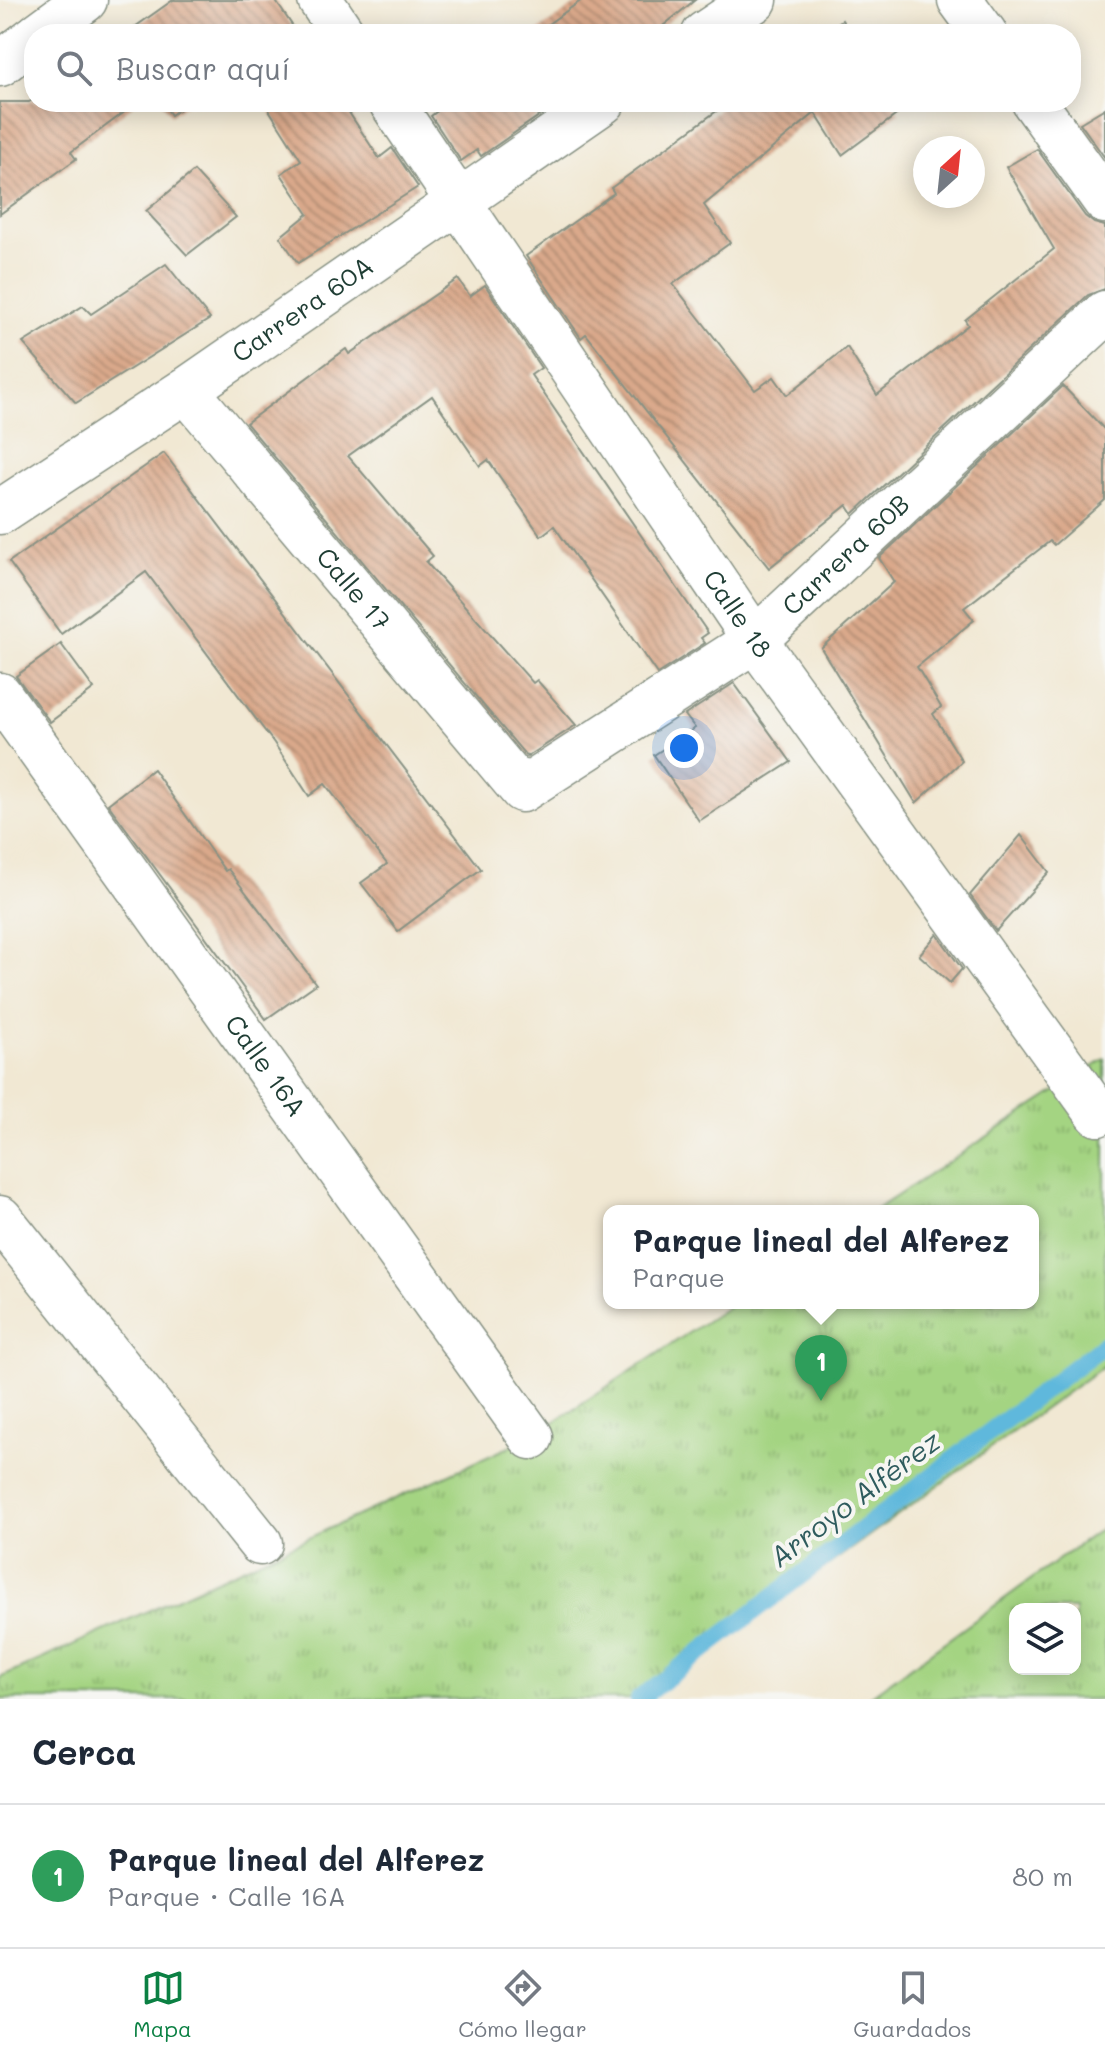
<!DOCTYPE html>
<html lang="es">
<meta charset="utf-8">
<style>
:root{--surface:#fff;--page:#f2f2f3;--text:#1f2937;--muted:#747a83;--line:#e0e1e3;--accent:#0b8043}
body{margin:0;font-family:Mali,sans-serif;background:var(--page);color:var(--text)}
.controls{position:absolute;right:24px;bottom:24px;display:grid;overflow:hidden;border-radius:16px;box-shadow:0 4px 20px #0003}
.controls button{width:72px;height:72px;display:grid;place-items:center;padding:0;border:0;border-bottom:2px solid var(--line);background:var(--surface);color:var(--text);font:40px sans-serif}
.compass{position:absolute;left:913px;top:136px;width:72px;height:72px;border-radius:50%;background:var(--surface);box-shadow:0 4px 20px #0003;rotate:27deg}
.you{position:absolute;left:684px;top:748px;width:28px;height:28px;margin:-20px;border:6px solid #fff;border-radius:50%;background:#1a73e8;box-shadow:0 0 0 12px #1a73e833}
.badge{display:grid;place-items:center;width:52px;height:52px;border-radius:50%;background:var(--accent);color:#fff;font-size:26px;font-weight:700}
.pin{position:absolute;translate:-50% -66px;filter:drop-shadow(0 2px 4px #0008)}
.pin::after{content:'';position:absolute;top:42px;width:28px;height:24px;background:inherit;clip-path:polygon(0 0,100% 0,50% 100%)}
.popup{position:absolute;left:603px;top:1205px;width:436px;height:104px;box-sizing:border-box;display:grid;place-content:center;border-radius:16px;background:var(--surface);filter:drop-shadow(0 2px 6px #0005);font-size:26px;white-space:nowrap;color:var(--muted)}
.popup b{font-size:30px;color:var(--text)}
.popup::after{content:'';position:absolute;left:50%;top:100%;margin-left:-16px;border:16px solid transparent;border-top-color:var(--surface)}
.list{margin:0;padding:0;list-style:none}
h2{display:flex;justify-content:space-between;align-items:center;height:104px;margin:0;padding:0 32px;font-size:34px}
h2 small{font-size:26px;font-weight:400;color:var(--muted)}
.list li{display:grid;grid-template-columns:52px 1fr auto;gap:24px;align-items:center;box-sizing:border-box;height:144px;padding:0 32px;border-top:2px solid var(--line)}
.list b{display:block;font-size:30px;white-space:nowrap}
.list p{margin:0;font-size:26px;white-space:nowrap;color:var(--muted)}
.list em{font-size:26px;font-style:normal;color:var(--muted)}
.icon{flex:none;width:44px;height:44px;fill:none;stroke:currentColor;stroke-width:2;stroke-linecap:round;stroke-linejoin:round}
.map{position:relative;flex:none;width:1105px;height:1699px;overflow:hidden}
.search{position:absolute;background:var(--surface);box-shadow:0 4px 20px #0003;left:24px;right:24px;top:24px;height:88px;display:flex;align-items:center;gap:20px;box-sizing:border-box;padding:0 28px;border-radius:32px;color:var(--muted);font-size:30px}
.sheet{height:248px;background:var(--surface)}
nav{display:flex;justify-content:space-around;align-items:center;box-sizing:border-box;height:112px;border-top:2px solid var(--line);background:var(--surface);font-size:22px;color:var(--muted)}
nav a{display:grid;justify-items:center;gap:4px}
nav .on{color:var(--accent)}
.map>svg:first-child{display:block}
.grass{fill:url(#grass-tufts);stroke:#62885b;stroke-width:2;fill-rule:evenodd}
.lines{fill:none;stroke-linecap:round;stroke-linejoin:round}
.stream{stroke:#5eb8dc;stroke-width:18}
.building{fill:url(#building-back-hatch)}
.minor-casing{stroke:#889284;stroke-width:47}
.minor{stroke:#fff;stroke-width:44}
.labels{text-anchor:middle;stroke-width:8;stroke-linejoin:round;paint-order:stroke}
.street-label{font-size:26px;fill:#1f3d34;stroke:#f6f6f2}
.water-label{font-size:28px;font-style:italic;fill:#2f5c5e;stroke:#f6f6f2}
</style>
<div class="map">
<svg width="1105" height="1699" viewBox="0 0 1105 1699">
<defs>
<pattern id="grass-tufts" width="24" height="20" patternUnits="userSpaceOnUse" patternTransform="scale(2)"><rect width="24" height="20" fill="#a4d482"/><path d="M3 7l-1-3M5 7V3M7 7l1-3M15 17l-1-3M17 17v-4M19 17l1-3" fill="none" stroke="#85ad6b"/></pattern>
<pattern id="building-back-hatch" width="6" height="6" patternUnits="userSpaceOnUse" patternTransform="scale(2)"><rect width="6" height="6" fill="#daa98b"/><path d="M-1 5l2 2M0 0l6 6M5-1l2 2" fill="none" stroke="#b08b72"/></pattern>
</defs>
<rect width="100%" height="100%" fill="#f6f6f2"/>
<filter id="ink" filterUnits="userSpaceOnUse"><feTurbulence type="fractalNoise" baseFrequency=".0125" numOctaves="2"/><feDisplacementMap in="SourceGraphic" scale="16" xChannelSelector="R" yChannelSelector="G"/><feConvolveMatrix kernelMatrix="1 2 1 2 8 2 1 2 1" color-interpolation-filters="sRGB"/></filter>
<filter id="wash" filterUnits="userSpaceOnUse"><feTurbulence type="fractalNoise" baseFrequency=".006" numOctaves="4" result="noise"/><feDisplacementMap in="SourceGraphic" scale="32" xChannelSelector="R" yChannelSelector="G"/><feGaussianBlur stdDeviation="1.8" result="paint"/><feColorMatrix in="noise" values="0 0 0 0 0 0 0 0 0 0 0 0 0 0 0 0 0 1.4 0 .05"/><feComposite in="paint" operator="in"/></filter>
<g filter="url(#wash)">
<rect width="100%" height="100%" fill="#f1e8d3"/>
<g class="grass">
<polygon points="1105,1059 1105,1365 643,1699 0,1699 0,1678 531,1437 734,1303 1033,1303 1033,1211 874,1211"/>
<path d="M1105,1526V1699H866ZM1015,1609H1075V1669H1015Z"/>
</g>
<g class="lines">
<polyline class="stream" points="639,1699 1105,1344"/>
</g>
<g id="blocks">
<g class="building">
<polygon points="173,0 275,0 298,34 125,34"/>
<polygon points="582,0 695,0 653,34 534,34"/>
<polygon points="842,20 851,34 822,34"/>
<polygon points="34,99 34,102 138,102 71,152 76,159 0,214 0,102 29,102"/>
<polygon points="162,102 189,102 171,115"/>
<polygon points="264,102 342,102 379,158 392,148 418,187 298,263 280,237 308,214 281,174 301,160"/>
<polygon points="449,102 559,102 481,156 477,150 461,161 431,116"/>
<polygon points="729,102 892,102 899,113 842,155 815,113 704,205 730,243 673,284 755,390 774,377 787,395 847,347 877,395 968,325 965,320 1054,249 1006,167 1037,149 1085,216 1094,223 1105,226 1105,289 1088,295 853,514 847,505 769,568 586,334 581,338 526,256 614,193 611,188"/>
<polygon points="1105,108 1105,158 1080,123"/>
<polygon points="194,171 236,217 187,255 146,211"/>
<polygon points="166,264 210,319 76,403 23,343 83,306 91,314"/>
<polygon points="458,279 470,296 485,285 541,368 531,375 708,633 701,638 705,643 657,674 554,526 541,536 488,460 480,466 432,396 348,456 433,556 426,562 533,683 537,680 576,725 527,757 246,423 346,349 349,354"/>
<polygon points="1063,386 1105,430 1105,500 1054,545 1050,541 964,608 974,620 917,667 941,707 933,714 962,761 916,803 821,648 894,582 879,558"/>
<polygon points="164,453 481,869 398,931 361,883 387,864 325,784 309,796 274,743 146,572 61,634 9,562"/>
<polygon points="61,644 94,689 50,722 16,676"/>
<polygon points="734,683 791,762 699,821 654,755 695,728 685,715"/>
<polygon points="153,769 225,871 228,869 316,984 266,1019 108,804"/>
<polygon points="1021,835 1049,872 996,931 970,895"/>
<polygon points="937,934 962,969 950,983 919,955"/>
</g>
</g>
</g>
<g filter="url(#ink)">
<use href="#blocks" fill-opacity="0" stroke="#889284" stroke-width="2"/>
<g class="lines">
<defs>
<g id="minor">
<polyline points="320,0 343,34"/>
<polyline points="960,0 985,34"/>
<polyline points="39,34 85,0"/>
<polyline points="704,34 755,0"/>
<polyline points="0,64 34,38"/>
<path id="s1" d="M391,102L755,640L1098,1114"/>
<polyline points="1034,102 1105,201"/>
<path id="s2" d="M186,390L522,790L755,640L1105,313"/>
<path id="s3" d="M0,512L186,390L603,102"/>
<path id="s4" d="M0,695L531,1437"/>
<polyline points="0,1218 260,1543"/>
</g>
</defs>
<use href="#minor" class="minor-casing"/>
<use href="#minor" class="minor"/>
</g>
</g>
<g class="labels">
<g class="street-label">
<text dy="9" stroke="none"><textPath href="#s3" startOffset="364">Carrera 60A</textPath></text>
<text dy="9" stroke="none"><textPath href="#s2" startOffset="924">Carrera 60B</textPath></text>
<text dy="9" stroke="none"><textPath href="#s2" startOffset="260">Calle 17</textPath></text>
<text dy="9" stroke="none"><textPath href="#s1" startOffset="618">Calle 18</textPath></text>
<text dy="9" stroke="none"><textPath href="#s4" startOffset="456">Calle 16A</textPath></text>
</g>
<g class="water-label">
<text transform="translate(855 1499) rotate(-37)" y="10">Arroyo Alférez</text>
</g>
</g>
</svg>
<div class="controls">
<button><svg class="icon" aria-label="layers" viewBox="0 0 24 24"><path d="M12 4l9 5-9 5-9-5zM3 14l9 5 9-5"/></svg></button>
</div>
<svg class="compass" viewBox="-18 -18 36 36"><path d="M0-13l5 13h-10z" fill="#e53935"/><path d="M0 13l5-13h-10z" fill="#747a83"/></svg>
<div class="you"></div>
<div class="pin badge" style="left:821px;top:1401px;background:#2e9e5b">1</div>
<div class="popup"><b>Parque lineal del Alferez</b>Parque</div>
<div class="search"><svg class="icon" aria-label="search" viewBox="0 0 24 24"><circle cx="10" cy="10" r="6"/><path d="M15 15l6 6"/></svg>Buscar aquí</div>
</div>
<section class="sheet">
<h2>Cerca<small></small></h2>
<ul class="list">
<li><span class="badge" style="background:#2e9e5b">1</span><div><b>Parque lineal del Alferez</b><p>Parque · Calle 16A</p></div><em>80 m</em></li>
</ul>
</section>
<nav>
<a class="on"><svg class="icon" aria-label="map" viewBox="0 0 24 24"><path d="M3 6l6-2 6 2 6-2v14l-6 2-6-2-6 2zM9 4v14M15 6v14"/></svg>Mapa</a>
<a><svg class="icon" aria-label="directions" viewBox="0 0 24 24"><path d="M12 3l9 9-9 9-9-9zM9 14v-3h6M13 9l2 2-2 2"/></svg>Cómo llegar</a>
<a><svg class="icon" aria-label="saved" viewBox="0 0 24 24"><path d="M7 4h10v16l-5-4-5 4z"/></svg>Guardados</a>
</nav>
